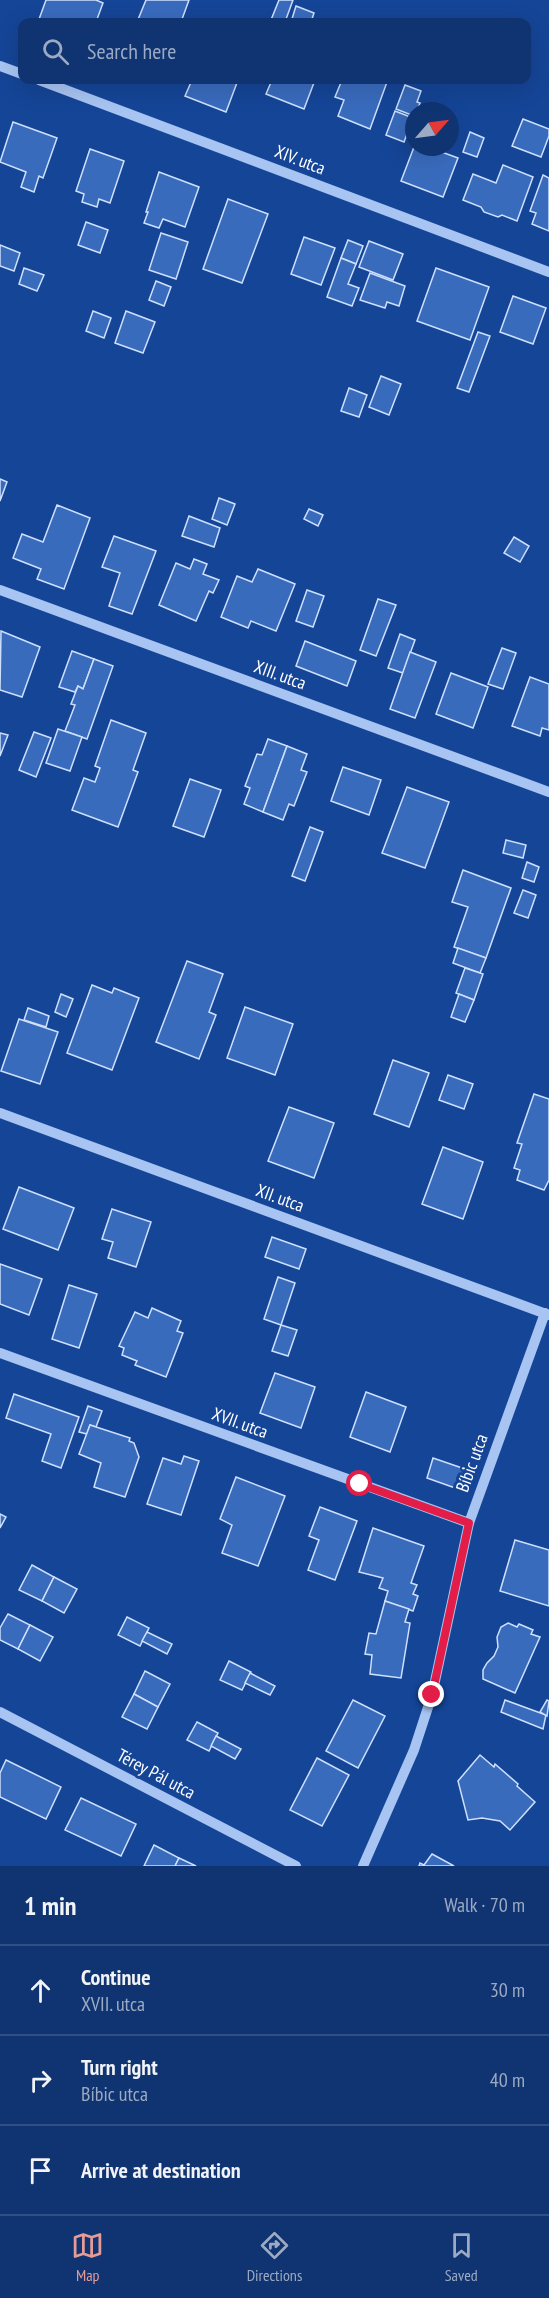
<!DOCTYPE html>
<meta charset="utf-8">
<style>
:root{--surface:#103471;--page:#193c76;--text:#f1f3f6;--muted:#9caac3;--line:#304f84;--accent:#e69b98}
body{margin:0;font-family:"PT Sans Narrow",sans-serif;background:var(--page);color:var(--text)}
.compass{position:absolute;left:405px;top:102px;width:54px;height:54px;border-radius:50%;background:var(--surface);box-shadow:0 6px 24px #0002;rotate:62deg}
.stop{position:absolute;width:18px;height:18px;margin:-14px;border:4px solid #e11d48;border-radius:50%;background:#fff}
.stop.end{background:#e11d48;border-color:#fff;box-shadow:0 2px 6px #0008}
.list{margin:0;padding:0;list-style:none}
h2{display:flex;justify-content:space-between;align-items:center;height:78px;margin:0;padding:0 24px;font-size:26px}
h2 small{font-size:20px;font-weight:400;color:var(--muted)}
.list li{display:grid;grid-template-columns:39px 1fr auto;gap:18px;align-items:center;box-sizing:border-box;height:90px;padding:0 24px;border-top:2px solid var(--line)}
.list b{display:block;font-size:22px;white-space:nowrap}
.list p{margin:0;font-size:20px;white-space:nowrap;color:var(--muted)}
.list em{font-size:20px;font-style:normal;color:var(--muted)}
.icon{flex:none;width:33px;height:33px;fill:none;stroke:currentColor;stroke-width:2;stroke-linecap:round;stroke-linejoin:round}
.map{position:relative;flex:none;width:549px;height:1866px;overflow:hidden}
.search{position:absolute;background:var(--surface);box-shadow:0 6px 24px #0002;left:18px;right:18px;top:18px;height:66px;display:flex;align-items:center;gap:15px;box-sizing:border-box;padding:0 21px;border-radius:12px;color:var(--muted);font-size:22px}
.sheet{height:348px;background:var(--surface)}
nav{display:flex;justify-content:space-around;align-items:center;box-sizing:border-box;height:84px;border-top:2px solid var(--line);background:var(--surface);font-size:16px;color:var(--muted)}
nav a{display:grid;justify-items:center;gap:3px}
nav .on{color:var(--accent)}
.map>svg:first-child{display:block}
.building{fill:#396bbd;stroke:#cee0fd;stroke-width:1.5}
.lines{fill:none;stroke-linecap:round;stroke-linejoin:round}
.minor{stroke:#a7c4f2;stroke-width:10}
.route{stroke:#e11d48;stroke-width:8}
.labels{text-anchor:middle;stroke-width:6;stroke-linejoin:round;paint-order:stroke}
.street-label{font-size:18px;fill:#fff;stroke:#154597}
</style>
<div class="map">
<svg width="549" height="1866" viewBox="0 0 549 1866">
<rect width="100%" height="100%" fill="#154597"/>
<g class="building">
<polygon points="46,0 96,0 103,3 96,22 38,22"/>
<polygon points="146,0 189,0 181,22 137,22"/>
<polygon points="279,0 293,0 285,22 271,20"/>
<polygon points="296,6 314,13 311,22 291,22"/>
<polygon points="192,80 238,80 226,112 185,96"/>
<polygon points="272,80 315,80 304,109 266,94"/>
<polygon points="342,80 382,80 387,82 370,129 338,116 344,100 335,97"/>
<polygon points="405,85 421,91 417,102 420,103 417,111 414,111 414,116 396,109"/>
<polygon points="395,111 413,118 404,142 386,135"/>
<polygon points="523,119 549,129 549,136 541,157 512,146"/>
<polygon points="13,122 57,138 43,178 39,176 34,192 21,187 26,172 0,162"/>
<polygon points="470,132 484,138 477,157 463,152"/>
<polygon points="414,147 428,147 458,158 443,197 401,181"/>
<polygon points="90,149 124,161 110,203 99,199 97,207 82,202 84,194 76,191"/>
<polygon points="503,165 533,177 517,221 502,215 498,217 484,212 481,207 463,200 473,174 496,183"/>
<polygon points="159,172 199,187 185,227 163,219 159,228 144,223 148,212 146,212"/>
<polygon points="543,175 549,178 549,231 532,224 536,213 530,211"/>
<polygon points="228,199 268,214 242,283 203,269"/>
<polygon points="86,222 108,230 100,253 78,245"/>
<polygon points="161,233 188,242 176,279 149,270"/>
<polygon points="304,237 335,248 321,285 291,274"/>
<polygon points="348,240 363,246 356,264 341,258"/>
<polygon points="369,241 403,254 393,280 359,267"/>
<polygon points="0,245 20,253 14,271 0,266"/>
<polygon points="341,258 356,264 348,284 359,288 352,306 327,297"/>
<polygon points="24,268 44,275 37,291 19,284"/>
<polygon points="436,268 489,287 470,340 417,321"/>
<polygon points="370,273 405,286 399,306 387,302 385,308 360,300"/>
<polygon points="156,281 171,287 164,306 149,300"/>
<polygon points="513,296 546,308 533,344 500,332"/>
<polygon points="93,311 111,318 104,338 86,331"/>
<polygon points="126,311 155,322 143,353 115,343"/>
<polygon points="478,332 490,336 469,392 457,388"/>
<polygon points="381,376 401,384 389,415 369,407"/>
<polygon points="349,388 367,395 359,417 341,411"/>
<polygon points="0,479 7,482 0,501"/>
<polygon points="219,498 235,504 227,525 212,519"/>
<polygon points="57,505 90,518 64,589 37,579 41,569 13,558 22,534 43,542"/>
<polygon points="309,509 323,515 318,526 304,519"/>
<polygon points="189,516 220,528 214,547 182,536"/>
<polygon points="114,536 156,551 132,614 109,606 120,573 102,567"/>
<polygon points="514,537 529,546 520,562 504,553"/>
<polygon points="194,559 207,564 203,574 219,580 213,593 209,591 196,621 159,605 176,563 190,569"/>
<polygon points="258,569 295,584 276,631 251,621 248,628 221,617 237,576 252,582"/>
<polygon points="307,590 324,596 313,627 296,621"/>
<polygon points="378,599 396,605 376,656 360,650"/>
<polygon points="1,631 40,647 22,697 0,690"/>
<polygon points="400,634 415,640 403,673 388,668"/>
<polygon points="305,641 356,661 347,686 296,666"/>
<polygon points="502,648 516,653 503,689 488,684"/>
<polygon points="72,651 94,659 83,689 78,686 75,692 59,687"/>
<polygon points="410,652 436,662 415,718 390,709"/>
<polygon points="94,659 113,666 87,739 65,731 75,705 71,704 78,686 83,689"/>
<polygon points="451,673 488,687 473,728 436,714"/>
<polygon points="530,677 549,684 549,730 542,728 540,736 512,726"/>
<polygon points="111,720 146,733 133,770 138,772 118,827 72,810 84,778 95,782 100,768 95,766"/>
<polygon points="58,729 82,737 70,771 46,763"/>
<polygon points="34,732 51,738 36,777 19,770"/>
<polygon points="0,733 8,735 0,756"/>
<polygon points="268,739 287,746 263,812 244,804 250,788 245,786 257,754 262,755"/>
<polygon points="287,746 307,754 301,770 307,772 294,806 289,804 283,820 263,812"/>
<polygon points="343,767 381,780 369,815 331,801"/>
<polygon points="190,779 221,790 204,837 173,826"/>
<polygon points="407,787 449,802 425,868 382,853"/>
<polygon points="310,827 323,832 305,881 292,876"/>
<polygon points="506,840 526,845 523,858 503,853"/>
<polygon points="527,862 539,867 534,882 522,878"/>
<polygon points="463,870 511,888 486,958 454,947 468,907 452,902"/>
<polygon points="523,890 536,895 528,918 514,913"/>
<polygon points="458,948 486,958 480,973 453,963"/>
<polygon points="187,961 223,974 209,1012 216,1015 199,1059 156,1042"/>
<polygon points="465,968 483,974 474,1000 456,993"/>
<polygon points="92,985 112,993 114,988 139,998 112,1070 67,1053"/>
<polygon points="61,994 73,999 66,1017 55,1012"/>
<polygon points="459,994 474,1000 465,1022 451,1017"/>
<polygon points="245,1007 293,1024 275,1075 227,1058"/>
<polygon points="28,1008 49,1016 46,1027 24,1020"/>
<polygon points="19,1019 58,1032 40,1084 1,1071"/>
<polygon points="393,1060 429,1073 409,1127 374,1114"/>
<polygon points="448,1075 473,1084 464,1109 439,1100"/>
<polygon points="534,1094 549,1099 549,1180 544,1190 517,1180 520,1170 514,1168 522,1144 517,1143"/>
<polygon points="289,1107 334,1123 314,1178 268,1161"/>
<polygon points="443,1147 483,1162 463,1219 422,1204"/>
<polygon points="19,1187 74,1208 58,1250 3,1229"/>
<polygon points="112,1209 151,1222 136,1267 108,1258 113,1242 102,1239"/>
<polygon points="272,1237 306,1249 299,1269 265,1257"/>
<polygon points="0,1264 42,1279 29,1315 0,1304"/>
<polygon points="278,1277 295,1283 281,1325 264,1319"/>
<polygon points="69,1285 97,1294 79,1348 52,1339"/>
<polygon points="152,1308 181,1321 177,1331 183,1333 166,1377 135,1365 137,1361 122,1355 124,1348 119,1346 135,1312 148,1318"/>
<polygon points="281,1325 297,1330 288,1356 272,1351"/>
<polygon points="275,1373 315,1387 301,1428 260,1413"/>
<polygon points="366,1392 406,1407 390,1452 350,1437"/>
<polygon points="14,1394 79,1417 61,1468 42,1461 51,1434 6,1418"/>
<polygon points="88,1406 102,1411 96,1427 90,1425 87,1434 79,1432"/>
<polygon points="90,1425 130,1438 129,1441 134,1443 139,1457 125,1497 94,1487 101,1463 79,1454"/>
<polygon points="184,1456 199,1461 181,1515 147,1504 163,1458 181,1464"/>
<polygon points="433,1458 465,1469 458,1489 427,1478"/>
<polygon points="236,1477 285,1496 258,1566 222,1553 232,1525 220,1519"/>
<polygon points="320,1507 357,1521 335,1580 308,1570 319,1540 309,1536"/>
<polygon points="0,1514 6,1517 0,1528"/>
<polygon points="373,1528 424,1546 411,1583 417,1585 413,1594 418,1596 413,1611 385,1601 388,1591 379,1588 383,1578 359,1572"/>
<polygon points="515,1540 549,1550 549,1606 500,1591"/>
<polygon points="32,1565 54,1577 42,1601 19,1590"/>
<polygon points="54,1577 77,1589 64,1613 42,1601"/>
<polygon points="385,1601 409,1609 405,1622 410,1623 401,1678 370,1674 372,1655 365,1654 369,1633 376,1634"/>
<polygon points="8,1614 30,1625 18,1649 0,1640 0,1628"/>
<polygon points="127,1617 149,1628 140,1646 118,1635"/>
<polygon points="508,1623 517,1627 519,1624 533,1630 531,1634 540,1637 515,1693 483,1679 483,1670 487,1663 494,1656 498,1647 497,1637 501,1627"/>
<polygon points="30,1625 53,1637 40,1661 18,1649"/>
<polygon points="147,1632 172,1644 167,1654 142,1641"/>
<polygon points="229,1661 251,1672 242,1690 220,1680"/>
<polygon points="145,1671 170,1684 158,1707 134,1694"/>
<polygon points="250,1673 275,1686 270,1695 245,1683"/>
<polygon points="134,1694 158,1707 147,1729 122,1717"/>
<polygon points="353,1700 385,1716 358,1768 326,1751"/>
<polygon points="505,1700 546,1715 543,1729 501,1712"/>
<polygon points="547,1700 549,1701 547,1716 540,1712"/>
<polygon points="197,1722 218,1733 209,1751 187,1740"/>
<polygon points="216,1736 241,1749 235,1759 211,1746"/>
<polygon points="480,1755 494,1767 495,1764 518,1784 517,1786 535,1802 510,1830 500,1821 482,1818 468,1820 458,1781"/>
<polygon points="317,1758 349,1775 322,1826 290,1810"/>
<polygon points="6,1760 61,1787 46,1819 0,1797 0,1773"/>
<polygon points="81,1798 136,1824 121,1856 65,1830"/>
<polygon points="154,1845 179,1858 175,1866 144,1866"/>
<polygon points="432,1854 454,1866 419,1866 420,1863 424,1865"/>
<polygon points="179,1858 196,1866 175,1866"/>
</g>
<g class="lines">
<g class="minor">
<polyline points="0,66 22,74"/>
<polyline points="39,80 549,272"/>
<polyline points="0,590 549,792"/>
<polyline points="0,1113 549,1315"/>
<polyline points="0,1353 469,1523"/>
<polyline points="0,1712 296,1866"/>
<polyline points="363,1866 414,1750 432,1695 469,1523 545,1313"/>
</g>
</g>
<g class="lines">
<polyline class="route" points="360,1484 469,1523 432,1695"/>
</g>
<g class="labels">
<g class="street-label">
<text transform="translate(300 160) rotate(21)" y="6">XIV. utca</text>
<text transform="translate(280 675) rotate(20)" y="6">XIII. utca</text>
<text transform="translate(280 1198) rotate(20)" y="6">XII. utca</text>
<text transform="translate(240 1423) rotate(20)" y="6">XVII. utca</text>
<text transform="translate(472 1463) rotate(-70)" y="6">Bíbic utca</text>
<text transform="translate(156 1774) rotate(28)" y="6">Térey Pál utca</text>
</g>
</g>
</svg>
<svg class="compass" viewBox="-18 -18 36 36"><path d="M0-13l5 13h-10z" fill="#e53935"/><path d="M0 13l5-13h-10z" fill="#9caac3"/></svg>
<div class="stop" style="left:360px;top:1484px"></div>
<div class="stop end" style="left:432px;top:1695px"></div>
<div class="search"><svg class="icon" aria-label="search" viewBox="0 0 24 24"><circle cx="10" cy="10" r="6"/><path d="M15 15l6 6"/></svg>Search here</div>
</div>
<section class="sheet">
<h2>1 min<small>Walk · 70 m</small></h2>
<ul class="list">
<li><svg class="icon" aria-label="ahead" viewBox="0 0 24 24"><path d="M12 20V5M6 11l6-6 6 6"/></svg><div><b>Continue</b><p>XVII. utca</p></div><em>30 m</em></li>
<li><svg class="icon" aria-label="right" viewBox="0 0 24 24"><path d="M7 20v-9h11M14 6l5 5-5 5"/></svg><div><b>Turn right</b><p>Bíbic utca</p></div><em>40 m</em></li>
<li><svg class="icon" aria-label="arrive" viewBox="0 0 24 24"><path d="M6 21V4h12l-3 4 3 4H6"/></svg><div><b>Arrive at destination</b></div></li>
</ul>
</section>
<nav>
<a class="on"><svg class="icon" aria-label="map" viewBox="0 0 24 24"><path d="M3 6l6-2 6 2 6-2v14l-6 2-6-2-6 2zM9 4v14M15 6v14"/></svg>Map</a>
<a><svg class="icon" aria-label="directions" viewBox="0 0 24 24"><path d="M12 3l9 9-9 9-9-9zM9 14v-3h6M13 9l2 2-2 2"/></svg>Directions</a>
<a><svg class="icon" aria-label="saved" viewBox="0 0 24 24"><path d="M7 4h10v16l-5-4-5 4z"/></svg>Saved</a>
</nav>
